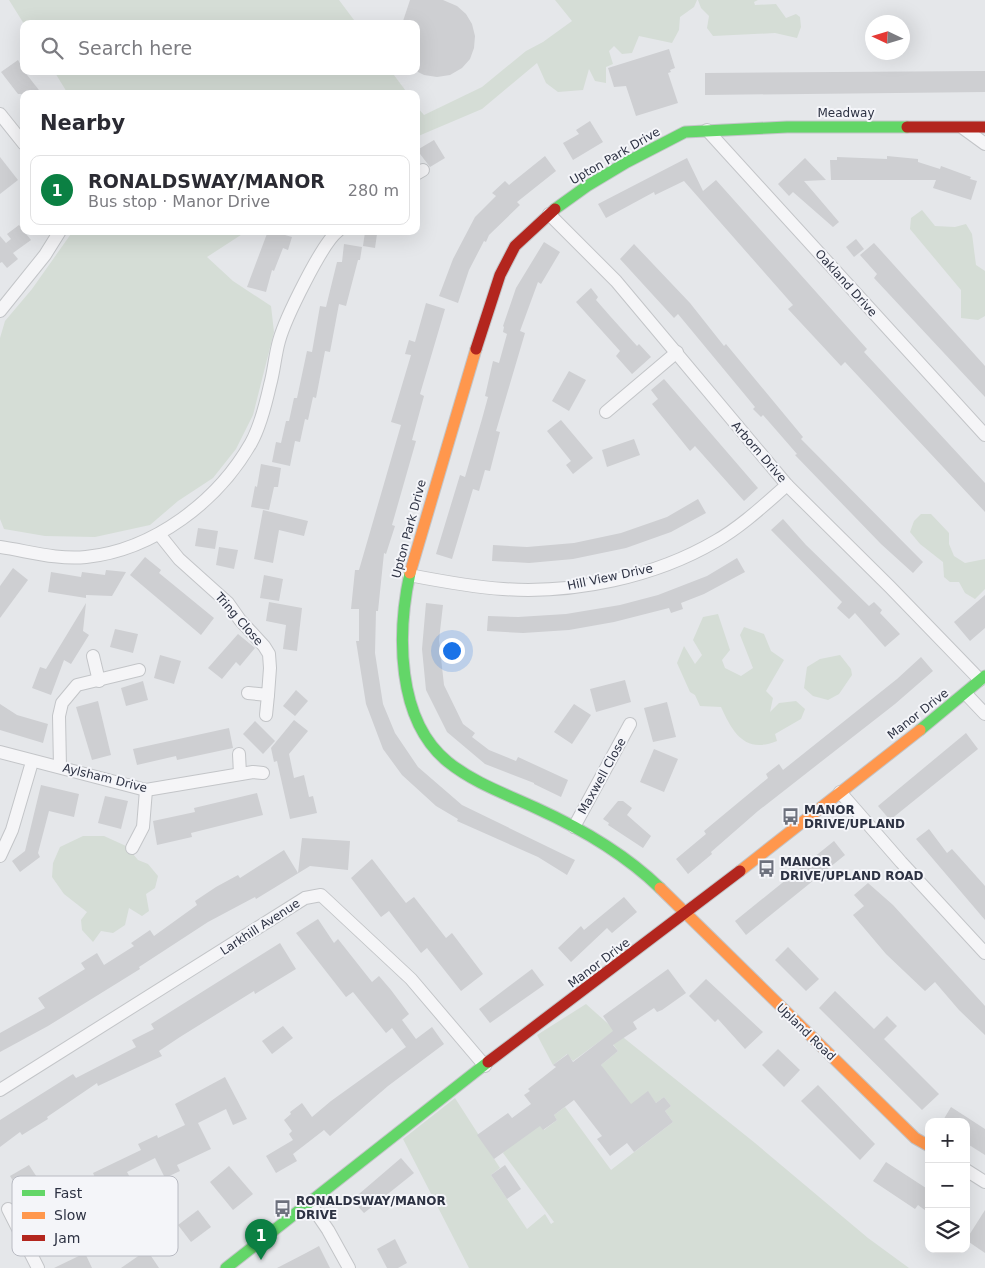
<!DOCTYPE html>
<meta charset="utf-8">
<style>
:root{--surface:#fff;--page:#f2f2f3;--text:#2b2b33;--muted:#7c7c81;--line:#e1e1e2;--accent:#0b8043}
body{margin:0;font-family:"DejaVu Sans",sans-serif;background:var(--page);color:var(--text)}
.controls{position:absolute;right:15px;bottom:15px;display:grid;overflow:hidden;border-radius:10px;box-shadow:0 5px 20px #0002}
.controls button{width:45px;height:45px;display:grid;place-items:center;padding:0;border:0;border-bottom:1px solid var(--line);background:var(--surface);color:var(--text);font:25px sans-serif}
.compass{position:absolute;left:865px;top:15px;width:45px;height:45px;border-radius:50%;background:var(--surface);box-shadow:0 5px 20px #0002;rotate:274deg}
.you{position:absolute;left:451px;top:650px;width:18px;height:18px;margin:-12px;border:4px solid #fff;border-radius:50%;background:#1a73e8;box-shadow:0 0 0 8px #1a73e833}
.badge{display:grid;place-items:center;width:32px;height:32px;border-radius:50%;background:var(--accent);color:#fff;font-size:16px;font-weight:700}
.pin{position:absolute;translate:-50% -41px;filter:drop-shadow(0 1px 2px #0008)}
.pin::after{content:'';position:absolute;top:26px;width:18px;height:15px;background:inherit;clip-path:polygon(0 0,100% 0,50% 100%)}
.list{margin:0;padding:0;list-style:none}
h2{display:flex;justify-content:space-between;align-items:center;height:65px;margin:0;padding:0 20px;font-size:21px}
h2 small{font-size:16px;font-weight:400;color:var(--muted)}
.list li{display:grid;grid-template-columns:32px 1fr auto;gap:15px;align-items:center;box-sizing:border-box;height:70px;margin:0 10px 10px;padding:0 10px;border:1px solid var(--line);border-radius:10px}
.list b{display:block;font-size:19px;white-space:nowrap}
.list p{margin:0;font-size:16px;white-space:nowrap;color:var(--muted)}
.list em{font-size:16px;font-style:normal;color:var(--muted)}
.icon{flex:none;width:28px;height:28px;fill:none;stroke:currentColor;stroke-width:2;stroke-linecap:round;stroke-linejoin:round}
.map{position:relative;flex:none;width:985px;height:1268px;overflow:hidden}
.search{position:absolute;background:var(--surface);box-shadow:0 5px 20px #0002;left:20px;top:20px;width:400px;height:55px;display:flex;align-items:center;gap:12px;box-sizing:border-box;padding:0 18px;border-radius:10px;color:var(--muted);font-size:19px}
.panel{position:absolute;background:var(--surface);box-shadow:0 5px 20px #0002;left:20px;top:90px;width:400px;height:145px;border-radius:10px}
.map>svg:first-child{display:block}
.green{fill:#d5ddd6}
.building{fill:#cecfd2}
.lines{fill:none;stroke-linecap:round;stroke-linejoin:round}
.street-casing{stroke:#c3c5c8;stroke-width:14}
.fast-casing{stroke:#c3c5c8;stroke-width:13}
.slow-casing{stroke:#c3c5c8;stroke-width:13}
.jam-casing{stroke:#c3c5c8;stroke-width:13}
.street{stroke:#f5f5f7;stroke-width:12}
.fast{stroke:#63d668;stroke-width:11}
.slow{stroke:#ff974d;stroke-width:11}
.jam{stroke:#b3261e;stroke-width:11}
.labels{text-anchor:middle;stroke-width:4;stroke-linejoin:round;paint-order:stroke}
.street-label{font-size:12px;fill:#2d3243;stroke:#f4f5f9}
.poi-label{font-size:12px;font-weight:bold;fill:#2d3243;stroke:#f4f5f9;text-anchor:start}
.key{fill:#f4f5f9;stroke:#b8bac2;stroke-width:1}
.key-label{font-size:14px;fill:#2d3243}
</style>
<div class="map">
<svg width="985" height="1268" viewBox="0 0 985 1268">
<rect width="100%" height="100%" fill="#e5e7ea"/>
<g class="green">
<polygon points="9,0 339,0 357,24 24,24"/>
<polygon points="555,0 697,0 694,7 680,17 679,30 672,43 639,36 632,53 622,54 614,46 609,51 613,64 606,67 606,83 595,81 589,69 583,90 558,92 546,83 537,63 482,109 416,137 416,106 424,115 482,87 526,51 543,42 572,21"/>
<polygon points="698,0 758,0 754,2 755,5 776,4 786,18 796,14 800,17 801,27 797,38 775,33 713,36 707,28 709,16 701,8"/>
<polygon points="54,71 391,71 408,94 68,94"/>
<polygon points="922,210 935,226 955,227 966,224 972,234 976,265 985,271 985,316 978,320 961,318 961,290 910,229 911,218"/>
<polygon points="73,231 247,231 207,257 233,281 271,306 274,332 253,415 236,449 213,478 178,501 150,525 95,537 45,536 4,529 0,519 0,338 5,321 32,289"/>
<polygon points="921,514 931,514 949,533 949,544 954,556 965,563 985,559 985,589 975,599 965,593 959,582 950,582 944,577 943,562 920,544 910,532 914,521"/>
<path d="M718,614L730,650L722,660L725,668L741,676L753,668L740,635L744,627L764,634L771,651L784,660L766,691L773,698L770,712L779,703L796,701L805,709L801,719L775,734L777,741C745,754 733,733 721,707L700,706L695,695L690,692L677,663L684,646L695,664L702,655L693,640L703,617Z"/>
<polygon points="840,655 851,669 852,675 839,694 828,700 813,696 804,688 807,667 820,659"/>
<polygon points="83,836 104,836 126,846 138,860 148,864 158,876 155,888 146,894 149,911 142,916 129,908 125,925 113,933 101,931 93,942 82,930 81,920 87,912 64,894 52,877 53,863 60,847"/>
<polygon points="586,1004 624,1038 755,1143 868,1238 909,1268 469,1268 403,1139 455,1098 500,1168 491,1175 527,1229 545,1214 551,1224 554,1222 503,1153 528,1110 544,1130 557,1120 554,1115 565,1107 611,1170 673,1122 665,1111 671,1106 664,1097 656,1103 648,1092 624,1110 601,1065 618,1051 607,1036 573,1061 567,1054 553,1065 537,1035"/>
</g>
<g class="building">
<polygon points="410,0 443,0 457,6 466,14 472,24 475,36 474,48 470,59 462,68 450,75 437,77 424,75 416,71 416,24 402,24"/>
<polygon points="669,49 675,68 670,70 671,72 668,73 678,103 636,116 626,86 614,87 608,68"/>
<polygon points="18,60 24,71 42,94 18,94 1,72"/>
<polygon points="985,71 985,92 705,95 705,73"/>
<polygon points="590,121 603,142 573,160 563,143 579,134 576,130"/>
<polygon points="434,140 445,158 430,167 417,150"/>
<polygon points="545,156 556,171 517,202 520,205 489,235 486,242 484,241 469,270 458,303 439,296 453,259 475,217 496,196 492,193 505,181 509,185"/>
<polygon points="887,156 918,159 918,162 940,169 941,166 971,177 970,179 977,181 971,200 933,188 936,180 831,180 830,160 837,160 837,157 887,159"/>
<polygon points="0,157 18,180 0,194"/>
<polygon points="687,158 703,191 716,180 867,349 864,352 985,483 985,512 845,362 841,366 788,309 793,305 684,181 655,195 654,192 606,218 598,204"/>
<polygon points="805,158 826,180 804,181 839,222 833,227 793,192 789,196 778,184"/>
<polygon points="19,225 31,240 13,253 18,259 7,268 2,262 0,263 0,236 6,243 11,239 7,234"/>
<polygon points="268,231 286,231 285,235 292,237 288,250 283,248 274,271 272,270 266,292 247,287"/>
<polygon points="365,232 377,234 375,248 363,246"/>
<polygon points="856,239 864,249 854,257 846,247"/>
<polygon points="544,242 560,252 541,284 538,282 520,331 525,333 496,431 500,432 490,471 485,470 479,491 473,489 452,559 436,554 460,475 465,477 482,419 488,397 485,396 493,361 499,363 507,334 503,332 504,327 503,326 516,288"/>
<polygon points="874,243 985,366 985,397 874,278 877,274 860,255"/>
<polygon points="344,244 362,247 360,260 358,260 346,306 339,304 330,352 325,351 316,398 313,397 308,420 305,419 300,442 295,441 290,466 272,462 276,442 281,443 286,421 289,421 294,398 297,398 307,351 312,352 320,306 326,307 337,262 342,262"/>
<polygon points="634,244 690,303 724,346 726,344 803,437 801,439 923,562 913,573 881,544 795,455 797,454 763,415 761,417 753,409 755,407 678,314 674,318 620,259"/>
<polygon points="591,288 598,297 596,300 610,316 637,346 639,344 651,357 632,374 616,356 620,351 576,302"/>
<polygon points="426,303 445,309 420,394 424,396 412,440 416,441 392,525 395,526 386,554 384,553 378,611 376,611 375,653 383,704 395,733 418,767 462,805 575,860 567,875 538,857 457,821 458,819 436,806 402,775 383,749 366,704 356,641 359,641 359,609 351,609 355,570 359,570 401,425 391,422 411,355 405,354 409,340 415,342"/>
<polygon points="569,371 586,380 569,411 552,401"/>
<polygon points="664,379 758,488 744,501 695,446 690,451 652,404 658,399 651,390"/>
<polygon points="561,420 593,458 573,474 566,465 571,461 547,431"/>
<polygon points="634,439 640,455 607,467 602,450"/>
<polygon points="261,464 281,468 278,487 274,487 269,510 251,507 255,486 257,487"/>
<polygon points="698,499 706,513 671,532 626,548 573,559 529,563 492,561 493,545 527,547 574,543 621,533 667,517"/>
<polygon points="263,510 308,521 304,536 279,530 273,563 254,559"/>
<polygon points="783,519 806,545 869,606 874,602 882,610 880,613 900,634 885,647 855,613 849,619 837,608 842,602 771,530"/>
<polygon points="198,528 218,531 215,549 195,546"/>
<polygon points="219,547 238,550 234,569 216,565"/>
<polygon points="145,557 161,570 159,573 214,618 201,635 130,575"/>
<polygon points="737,558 745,572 704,594 681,603 683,609 671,613 669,608 614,622 569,630 523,633 487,631 488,616 518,617 566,614 620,605 658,595 707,576"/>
<polygon points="13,568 28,580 0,618 0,586"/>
<polygon points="106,570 126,572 112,596 86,595 86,598 48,592 51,572 81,577 82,572 105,575"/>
<polygon points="264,575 283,579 279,601 260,598"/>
<polygon points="985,595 985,628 970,641 954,622"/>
<polygon points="269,602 302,608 297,651 283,649 286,625 266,621"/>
<polygon points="86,603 83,631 89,635 71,664 64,660 51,695 32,688 40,667 46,669"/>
<polygon points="426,603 443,605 439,640 444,685 463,724 475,733 472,737 489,750 516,761 518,757 568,780 561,797 534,784 534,783 485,764 447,732 426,690 422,649"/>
<polygon points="115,629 138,634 133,653 110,647"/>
<polygon points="238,634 255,648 240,666 236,662 222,679 208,668"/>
<polygon points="160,655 181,661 174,684 154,678"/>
<polygon points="921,657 933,671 895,704 758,811 711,852 712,854 688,874 676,859 706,834 704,831 768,778 766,774 779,764 783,770 897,679"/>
<polygon points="625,680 631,702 596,712 590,689"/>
<polygon points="143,681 148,700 126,706 121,688"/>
<polygon points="296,690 308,701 295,716 283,706"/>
<polygon points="98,701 111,755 92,760 76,707"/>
<polygon points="667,702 676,737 653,742 644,708"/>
<polygon points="0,704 17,715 48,724 43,743 0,730"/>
<polygon points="574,704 591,715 572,744 554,732"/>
<polygon points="294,720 308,731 289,754 294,778 304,775 309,797 313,796 317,813 290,819 277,761 274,762 271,748"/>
<polygon points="255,721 275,741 263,754 243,734"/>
<polygon points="229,728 233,748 177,760 176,756 137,765 133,749"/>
<polygon points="966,733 978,749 890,820 878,806"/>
<polygon points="654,749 678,759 664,792 640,782"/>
<polygon points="41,785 79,794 74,817 49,811 38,853 40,857 20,872 12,861 25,851"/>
<polygon points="257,793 263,815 191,833 192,837 157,845 153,821 195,812 194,808"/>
<polygon points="105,796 128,801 121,829 98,823"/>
<polygon points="618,801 623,801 632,808 627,815 651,836 643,848 608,825 609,823 603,819"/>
<polygon points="929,829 947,853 952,849 985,886 985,920 916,839"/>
<polygon points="302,838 350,841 348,870 310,866 256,899 255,897 208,922 139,967 140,969 48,1026 0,1052 0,1033 45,1008 38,998 85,969 81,963 97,953 104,965 134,946 131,943 150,930 154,936 197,905 195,901 216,887 238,875 240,878 284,850 298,873"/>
<polygon points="834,841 845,855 746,935 735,921"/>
<polygon points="372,859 406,903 414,897 446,938 452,933 483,974 461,991 427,948 421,953 389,911 381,917 351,878"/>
<polygon points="868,883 893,905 985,1006 985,1035 959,1010 935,982 925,991 886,954 853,915 864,906 854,895"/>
<polygon points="624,897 637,912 612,933 607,928 571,962 558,948 581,926 584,930"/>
<polygon points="318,919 334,943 338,939 372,982 379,976 391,990 409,1014 402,1020 416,1039 432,1027 444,1044 388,1086 330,1136 324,1130 293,1154 297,1161 276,1173 266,1156 293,1140 289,1134 292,1131 284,1120 291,1114 290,1112 302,1103 312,1117 331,1101 406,1047 392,1028 386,1033 353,992 346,997 296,933"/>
<polygon points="280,943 296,969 255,994 254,991 180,1037 159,1051 162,1056 98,1086 97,1083 47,1117 48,1119 22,1135 20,1132 0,1147 0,1120 73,1074 76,1078 136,1047 132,1040 154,1029 151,1024"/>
<polygon points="788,947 819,979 806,991 775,960"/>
<polygon points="532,969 544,985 490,1023 479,1009"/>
<polygon points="668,969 686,993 662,1010 657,1012 654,1008 633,1022 637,1029 613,1045 618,1051 601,1065 631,1104 648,1091 656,1103 664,1097 671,1106 665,1111 673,1122 634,1152 627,1143 610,1156 597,1139 602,1136 574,1100 554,1115 557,1120 543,1130 540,1126 494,1159 477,1135 508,1113 512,1118 531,1104 524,1095 530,1091 528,1089 556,1067 553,1065 568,1054 573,1062 613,1031 603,1016"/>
<polygon points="706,979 763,1032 745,1049 718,1019 715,1022 689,996"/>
<polygon points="835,991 874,1029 887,1016 897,1026 884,1039 939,1094 922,1110 819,1008"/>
<polygon points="283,1026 293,1038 272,1054 262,1041"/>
<polygon points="778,1049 800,1070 784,1087 762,1065"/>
<polygon points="225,1077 247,1119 233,1125 226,1109 198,1123 211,1149 177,1165 180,1171 165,1178 155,1158 127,1172 133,1183 104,1197 93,1173 141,1150 138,1144 157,1135 158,1138 185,1125 175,1104"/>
<polygon points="818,1085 875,1144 860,1160 801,1101"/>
<polygon points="951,1107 985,1129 985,1155 966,1143 966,1122 942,1122"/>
<polygon points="401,1158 414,1173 364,1213 352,1200"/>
<polygon points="886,1162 929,1190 929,1213 918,1205 915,1209 873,1181"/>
<polygon points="29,1165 40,1182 21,1194 10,1176"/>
<polygon points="505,1165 521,1189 507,1199 491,1175"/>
<polygon points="229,1166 253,1194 233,1210 210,1182"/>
<polygon points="198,1210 211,1227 191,1242 178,1225"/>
<polygon points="985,1210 985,1253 966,1240"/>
<polygon points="395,1239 407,1263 398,1268 387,1268 377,1249"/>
<polygon points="319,1246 330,1268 277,1268 306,1253"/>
<polygon points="147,1250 159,1268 121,1268"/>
<polygon points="85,1253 92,1268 54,1268"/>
</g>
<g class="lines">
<defs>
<g id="street">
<polyline points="0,114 24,144"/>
<polyline points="963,128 985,144"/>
<polyline points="707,130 985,435"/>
<polyline points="416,174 423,170"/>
<polyline points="549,214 616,281 787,485 890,587 980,680"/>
<polyline points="0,311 45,255 60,231"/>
<polyline points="606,412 677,352"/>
<polyline points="159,534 179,559 228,603 240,620 264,646 269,654 270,668 268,695 248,693"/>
<path d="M0,547C28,551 57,560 86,557C154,550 218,501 251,443C260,427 266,403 270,385C274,371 275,355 279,341C285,319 322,243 338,231"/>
<path d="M409,575C440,581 471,587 503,589C574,594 655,577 716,541C742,526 764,505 787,485"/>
<polyline points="93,656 99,681"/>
<polyline points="966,694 985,714"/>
<polyline points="266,715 268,695"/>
<polyline points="0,752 146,790 253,772 263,773"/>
<polyline points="239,754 240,774"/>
<polyline points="60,767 59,716 62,703 77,685 139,670"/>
<polyline points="840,792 901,862 985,953"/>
<polyline points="574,827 630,724"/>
<polyline points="132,848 143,827 146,790"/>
<polyline points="0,856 12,830 32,762"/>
<polyline points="0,1090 305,898 321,895 411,979 485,1066"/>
<polyline points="966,1170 985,1182"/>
<polyline points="309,1202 328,1230 349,1268"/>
<polyline points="8,1209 38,1268"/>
</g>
<g id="fast">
<polyline points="555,209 587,186 627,162 685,132 787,127 907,127"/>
<path d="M410,573C397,633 396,720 448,762C474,783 506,794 536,808C580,828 625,854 660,888"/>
<polyline points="920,730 985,676"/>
<polyline points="226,1268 488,1062"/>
</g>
<g id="slow">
<polyline points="410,573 476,349"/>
<polyline points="740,871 920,730"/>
<polyline points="660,888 915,1138 929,1146"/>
</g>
<g id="jam">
<polyline points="907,127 985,127"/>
<polyline points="476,349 500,275 515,246 555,209"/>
<polyline points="488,1062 740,871"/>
</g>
</defs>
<use href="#street" class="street-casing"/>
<use href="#fast" class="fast-casing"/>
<use href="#slow" class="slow-casing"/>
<use href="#jam" class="jam-casing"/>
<use href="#street" class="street"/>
<use href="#fast" class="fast"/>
<use href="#slow" class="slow"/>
<use href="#jam" class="jam"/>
</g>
<defs>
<symbol id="bus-bare" viewBox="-9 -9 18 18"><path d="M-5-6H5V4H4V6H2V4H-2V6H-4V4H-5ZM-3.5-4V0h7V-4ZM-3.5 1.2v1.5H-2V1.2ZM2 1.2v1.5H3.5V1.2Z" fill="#6d717d" stroke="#f4f5f9" stroke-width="2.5" paint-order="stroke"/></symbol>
</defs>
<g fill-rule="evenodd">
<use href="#bus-bare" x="778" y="804" width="25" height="25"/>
<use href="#bus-bare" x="754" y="856" width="25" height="25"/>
<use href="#bus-bare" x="270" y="1196" width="25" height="25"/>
</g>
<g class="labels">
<g class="street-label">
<text x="846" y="117">Meadway</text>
<text transform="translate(615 156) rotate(-30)" y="4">Upton Park Drive</text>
<text transform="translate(846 283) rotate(48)" y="4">Oakland Drive</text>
<text transform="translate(759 452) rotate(49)" y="4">Arborn Drive</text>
<text transform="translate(409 529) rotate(-75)" y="4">Upton Park Drive</text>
<text transform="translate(610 577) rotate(-12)" y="4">Hill View Drive</text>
<text transform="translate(239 619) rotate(49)" y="4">Tring Close</text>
<text transform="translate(918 714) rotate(-38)" y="4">Manor Drive</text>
<text transform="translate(602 776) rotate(-61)" y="4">Maxwell Close</text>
<text transform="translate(105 778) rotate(14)" y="4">Aylsham Drive</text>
<text transform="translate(260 927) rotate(-33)" y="4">Larkhill Avenue</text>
<text transform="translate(599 963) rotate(-37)" y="4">Manor Drive</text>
<text transform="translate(806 1032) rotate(44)" y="4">Upland Road</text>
</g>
<g class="poi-label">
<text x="804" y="814">MANOR<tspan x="804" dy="14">DRIVE/UPLAND</tspan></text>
<text x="780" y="866">MANOR<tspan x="780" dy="14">DRIVE/UPLAND ROAD</tspan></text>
<text x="296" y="1205">RONALDSWAY/MANOR<tspan x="296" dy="14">DRIVE</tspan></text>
</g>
</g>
<rect x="12" y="1176" width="166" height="80" rx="8" class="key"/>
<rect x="22" y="1190" width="23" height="6" fill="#63d668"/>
<rect x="22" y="1212" width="23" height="7" fill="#ff974d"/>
<rect x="22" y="1235" width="23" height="6" fill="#b3261e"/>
<g class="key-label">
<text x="54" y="1198">Fast</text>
<text x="54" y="1220">Slow</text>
<text x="54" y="1243">Jam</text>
</g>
</svg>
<div class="controls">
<button>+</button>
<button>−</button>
<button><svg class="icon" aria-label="layers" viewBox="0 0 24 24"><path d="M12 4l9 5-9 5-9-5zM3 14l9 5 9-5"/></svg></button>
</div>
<svg class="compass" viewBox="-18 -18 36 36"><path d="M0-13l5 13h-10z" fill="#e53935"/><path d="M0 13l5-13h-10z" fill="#7c7c81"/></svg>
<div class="you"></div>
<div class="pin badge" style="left:261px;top:1260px">1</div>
<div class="search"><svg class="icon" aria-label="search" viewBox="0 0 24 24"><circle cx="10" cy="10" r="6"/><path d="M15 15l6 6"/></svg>Search here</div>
<section class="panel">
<h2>Nearby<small></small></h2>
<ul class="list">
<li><span class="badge">1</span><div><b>RONALDSWAY/MANOR</b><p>Bus stop · Manor Drive</p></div><em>280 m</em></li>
</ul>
</section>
</div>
